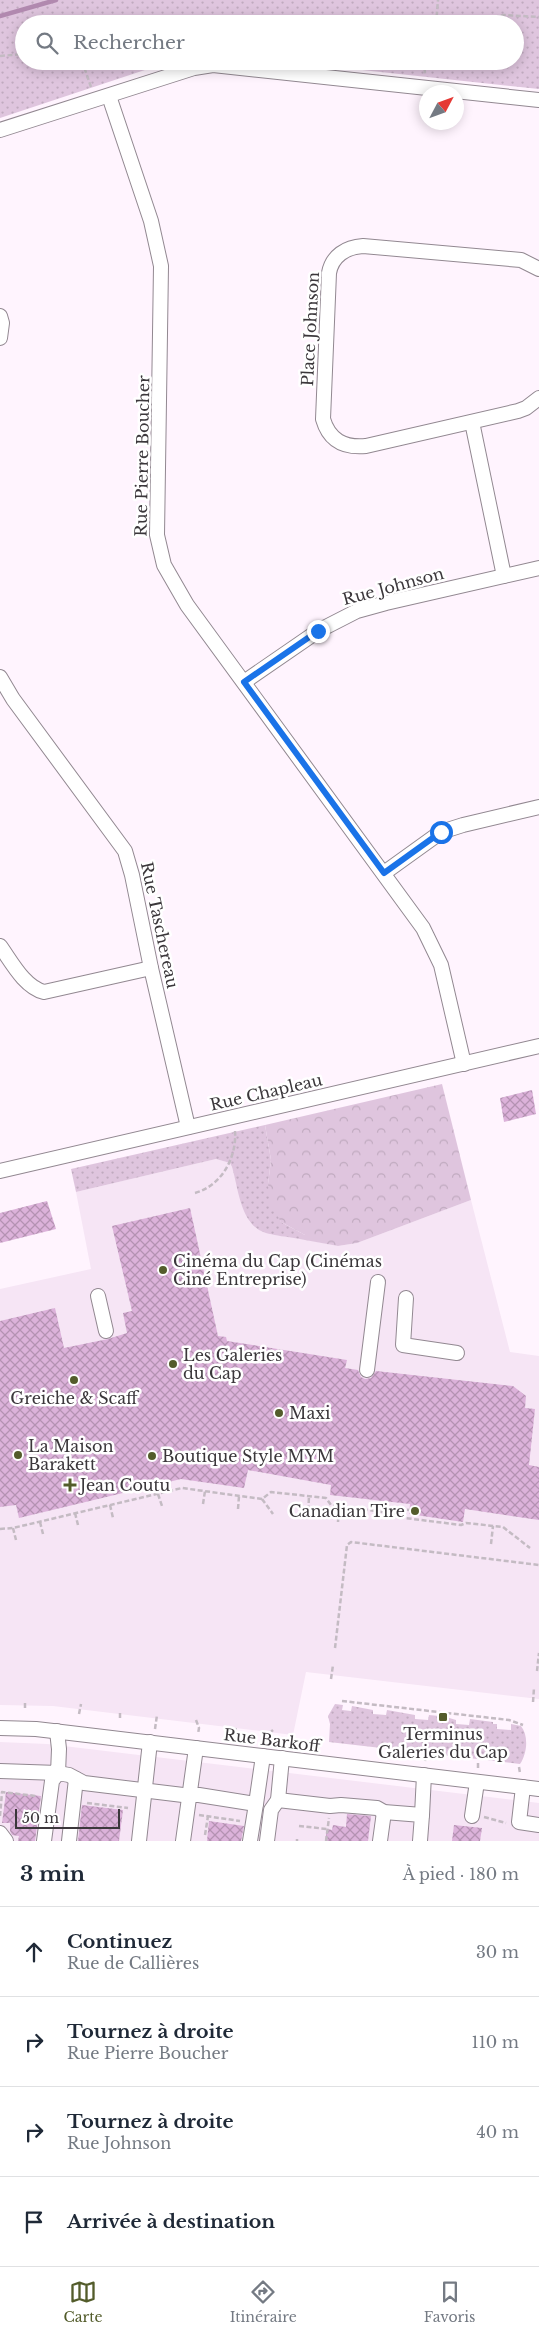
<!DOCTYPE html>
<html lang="fr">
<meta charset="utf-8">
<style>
:root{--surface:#fff;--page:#f2f2f3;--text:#1f2937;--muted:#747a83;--line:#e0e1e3;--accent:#535c2b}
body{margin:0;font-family:"Libre Baskerville",serif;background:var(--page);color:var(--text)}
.compass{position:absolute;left:419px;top:85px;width:45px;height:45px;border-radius:50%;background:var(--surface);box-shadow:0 2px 12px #0003;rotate:49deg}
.scale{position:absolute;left:15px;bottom:12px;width:105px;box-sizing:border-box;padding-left:5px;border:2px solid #3b373b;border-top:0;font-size:14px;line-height:18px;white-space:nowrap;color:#3b373b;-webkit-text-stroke:4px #fff;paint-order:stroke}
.stop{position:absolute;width:15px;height:15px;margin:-11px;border:4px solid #1a73e8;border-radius:50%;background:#fff}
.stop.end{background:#1a73e8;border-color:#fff;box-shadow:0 1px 5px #0008}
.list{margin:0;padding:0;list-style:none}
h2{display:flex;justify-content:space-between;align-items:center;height:65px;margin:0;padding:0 20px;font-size:21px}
h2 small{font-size:16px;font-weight:400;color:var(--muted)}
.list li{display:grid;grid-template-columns:32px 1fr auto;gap:15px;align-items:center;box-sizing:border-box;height:90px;padding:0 20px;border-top:1px solid var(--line)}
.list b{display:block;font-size:19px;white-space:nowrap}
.list p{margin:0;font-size:16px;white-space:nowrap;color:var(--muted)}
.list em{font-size:16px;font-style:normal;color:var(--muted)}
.icon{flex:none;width:28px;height:28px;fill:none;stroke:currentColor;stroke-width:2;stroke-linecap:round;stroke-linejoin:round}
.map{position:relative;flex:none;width:539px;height:1841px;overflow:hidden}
.search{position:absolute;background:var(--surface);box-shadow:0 2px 12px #0003;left:15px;right:15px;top:15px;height:55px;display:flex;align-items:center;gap:12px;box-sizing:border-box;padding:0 18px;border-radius:28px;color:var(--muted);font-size:19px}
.sheet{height:425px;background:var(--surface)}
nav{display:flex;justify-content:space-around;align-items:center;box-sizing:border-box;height:70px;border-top:1px solid var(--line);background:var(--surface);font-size:14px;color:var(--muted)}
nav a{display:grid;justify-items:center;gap:2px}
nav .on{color:var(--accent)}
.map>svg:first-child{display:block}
.built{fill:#f6e5f5}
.green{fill:url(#green-dots)}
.forest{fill:url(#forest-crowns)}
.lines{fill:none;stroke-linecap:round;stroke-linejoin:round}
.stream{stroke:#b189af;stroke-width:4.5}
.building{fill:url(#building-cross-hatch)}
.minor-casing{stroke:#928891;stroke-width:16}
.path{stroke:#c4bbc3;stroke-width:2.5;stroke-dasharray:5 2.5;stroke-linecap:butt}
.minor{stroke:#fff;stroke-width:14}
.route{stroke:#1a73e8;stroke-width:6}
.poi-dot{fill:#535c2b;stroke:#fff;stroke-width:2}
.labels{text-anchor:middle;stroke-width:5;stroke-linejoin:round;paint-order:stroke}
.street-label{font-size:16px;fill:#3b373b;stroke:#fff}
.poi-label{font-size:16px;fill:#3b373b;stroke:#fff;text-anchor:start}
</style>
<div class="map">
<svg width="539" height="1841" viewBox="0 0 539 1841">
<defs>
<pattern id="green-dots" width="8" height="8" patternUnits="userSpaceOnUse" patternTransform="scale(1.25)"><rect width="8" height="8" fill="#dfc5de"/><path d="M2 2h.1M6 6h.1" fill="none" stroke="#c0aabf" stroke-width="1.8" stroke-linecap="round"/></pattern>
<pattern id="forest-crowns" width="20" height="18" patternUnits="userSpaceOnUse" patternTransform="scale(1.25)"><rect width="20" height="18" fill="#dfc5de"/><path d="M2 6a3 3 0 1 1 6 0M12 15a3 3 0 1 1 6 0" fill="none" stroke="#c0aabf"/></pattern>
<pattern id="building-cross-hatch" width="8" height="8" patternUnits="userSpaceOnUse" patternTransform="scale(1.25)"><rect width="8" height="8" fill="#dcb2da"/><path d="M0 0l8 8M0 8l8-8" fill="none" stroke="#b492b2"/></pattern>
</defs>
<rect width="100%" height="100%" fill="#fff4fe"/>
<g class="built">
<polygon points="216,1159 230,1163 232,1167 244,1209 250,1222 261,1231 338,1246 357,1243 471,1200 510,1352 539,1356 539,1699 306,1672 293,1735 53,1706 0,1705 0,1289 91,1269 76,1192"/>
<polygon points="0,1742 47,1744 539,1803 539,1841 0,1841"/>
</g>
<g class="green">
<polygon points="0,0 539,0 539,89 279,61 515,61 515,24 24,24 24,61 172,61 0,118"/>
<path d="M265,1125L271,1160L268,1184L281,1222L305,1235V1240C293,1237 269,1236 259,1230C240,1218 238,1187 232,1167L230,1163L216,1159L76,1192L71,1169Z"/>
<path d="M335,1704L343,1705L342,1710L351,1711L352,1706L373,1710V1714L386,1715L387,1710L415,1715V1719L428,1720L429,1715L439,1716V1720L445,1721L446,1717L456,1720V1724L469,1725L470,1719L493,1722V1724H497V1729L511,1730V1724L521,1726C529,1736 527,1754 520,1764L329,1742L330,1724L328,1716Z"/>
</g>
<polygon class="forest" points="442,1084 471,1200 357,1243 338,1246 305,1240 305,1235 281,1222 270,1202 268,1184 271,1160 265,1125"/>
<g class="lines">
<polyline class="stream" points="0,16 56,0"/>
</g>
<g class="building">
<polygon points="532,1090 536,1114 504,1122 500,1098"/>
<polygon points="47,1201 56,1229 0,1243 0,1213"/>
<polygon points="190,1208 218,1336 226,1337 227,1341 347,1360 345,1368 358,1370 361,1377 365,1379 371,1378 376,1371 513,1386 526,1396 525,1408 535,1409 529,1465 539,1467 539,1520 465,1509 463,1522 409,1514 410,1504 330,1495 331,1485 248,1470 244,1488 181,1479 19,1518 16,1505 0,1507 0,1321 55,1308 64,1348 108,1339 127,1333 123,1313 132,1311 112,1226"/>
<polygon points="6,1792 41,1796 35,1841 18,1841 19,1836 12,1835 10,1831 10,1823 2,1823"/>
<polygon points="82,1805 123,1810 119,1841 78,1841"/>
<polygon points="347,1814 371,1816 368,1841 325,1841 327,1829 332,1830 333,1825 346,1827"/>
<polygon points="209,1821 244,1826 241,1841 207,1841"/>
<polygon points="454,1825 482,1828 480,1841 452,1841"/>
</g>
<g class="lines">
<defs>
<g id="minor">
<polyline points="109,96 151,221 161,266 157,535 164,565 187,605 423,928 441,965 464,1064"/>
<polyline points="0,130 194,68 213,65 539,100"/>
<path d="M539,269L521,260L363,246C346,247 332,256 329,273L323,419C329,440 344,448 366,446L518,411L526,408L539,398"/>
<polyline points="0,316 2,323 0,338"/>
<polyline points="472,422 504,576"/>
<polyline points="0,677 13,699 125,851 132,875 151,968 188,1127"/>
<polyline points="244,682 318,631 357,611 386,603 539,568"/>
<polyline points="384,873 441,832 463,825 539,807"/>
<path d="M0,946C11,961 24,987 44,992L151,968"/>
<polyline points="0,1171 539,1046"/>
<polyline points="98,1296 106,1331"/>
<polyline points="406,1298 403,1345 457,1353"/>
<polyline points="367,1370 378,1282"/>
<polyline points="0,1728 36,1729 70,1733 539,1789"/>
<polyline points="0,1771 58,1773 59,1749 57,1731"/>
<polyline points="523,1787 519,1822 539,1825"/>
<polyline points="278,1800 330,1806 341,1805 377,1808 384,1812 422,1815 420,1841"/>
<polyline points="422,1815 424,1775"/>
<polyline points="472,1816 477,1782"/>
<polyline points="0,1833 6,1841"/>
<polyline points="44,1841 52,1781 58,1773 69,1775 84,1783 183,1795 199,1795 256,1804 263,1756"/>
<polyline points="69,1841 76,1779"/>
<polyline points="139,1841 150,1742"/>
<polyline points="183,1841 196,1748"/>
<polyline points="250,1841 256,1804"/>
<polyline points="267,1841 271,1810 278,1800 282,1758"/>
<polyline points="380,1841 384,1812"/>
</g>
</defs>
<use href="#minor" class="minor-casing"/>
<g class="path">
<polyline points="436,24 438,0"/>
<polyline points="449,24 504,15 539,17"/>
<polyline points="0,56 24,54"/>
<polyline points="82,61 91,87"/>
<polyline points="424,61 425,74"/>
<path d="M195,1193C221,1186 237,1158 235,1131"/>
<polyline points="158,1494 162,1506"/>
<polyline points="262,1499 273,1514"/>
<polyline points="203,1504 205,1491"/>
<polyline points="110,1505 113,1518"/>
<polyline points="238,1509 239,1496"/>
<polyline points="75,1513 78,1525"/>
<polyline points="397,1514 397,1509 410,1510"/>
<polyline points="308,1518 309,1496"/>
<polyline points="40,1522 43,1534"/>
<polyline points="338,1522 339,1506"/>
<polyline points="13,1528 16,1540"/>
<polyline points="0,1529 13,1528 182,1488 262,1499 271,1492 326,1498 331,1505 397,1514 405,1518 461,1525 466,1523 503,1527 530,1548"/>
<polyline points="491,1544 493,1526"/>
<polyline points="335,1648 347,1545 351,1542 539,1565"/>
<polyline points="537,1671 539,1653"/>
<polyline points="331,1679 333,1665"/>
<polyline points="342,1701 509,1720 523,1725"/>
<polyline points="533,1702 534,1688"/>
<polyline points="25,1703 25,1709"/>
<polyline points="79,1714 81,1704"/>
<polyline points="120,1718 120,1712"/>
<polyline points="196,1720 199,1728 198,1734"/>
<polyline points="155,1729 157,1715"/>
<polyline points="235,1733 236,1726"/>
<polyline points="264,1744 266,1736 273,1730"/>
<polyline points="289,1746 293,1739"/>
<polyline points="425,1761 426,1755"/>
<polyline points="519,1767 520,1773"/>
<polyline points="478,1768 478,1762"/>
<polyline points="87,1803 128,1808"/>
<polyline points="199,1815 240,1821"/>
<polyline points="0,1816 2,1792 36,1796"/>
<polyline points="484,1817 506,1823"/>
<polyline points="299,1826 327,1829"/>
<polyline points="205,1835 208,1816"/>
<polyline points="297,1841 297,1839"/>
<polyline points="326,1841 329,1818"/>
</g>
<use href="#minor" class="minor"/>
</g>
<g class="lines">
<polyline class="route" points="318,631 244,682 384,873 441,832"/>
</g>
<g class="poi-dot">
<circle cx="163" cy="1270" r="5"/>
<circle cx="173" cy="1364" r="5"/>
<circle cx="74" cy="1380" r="5"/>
<circle cx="279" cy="1413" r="5"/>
<circle cx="18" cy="1455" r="5"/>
<circle cx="152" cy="1456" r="5"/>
<path d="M67.5 1477.5h5v5h5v5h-5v5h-5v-5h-5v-5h5z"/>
<circle cx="415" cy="1511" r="5"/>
<rect x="438" y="1712" width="10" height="10" rx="2.5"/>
</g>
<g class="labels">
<g class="street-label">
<text transform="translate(310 329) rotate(-87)" y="6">Place Johnson</text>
<text transform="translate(142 456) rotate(-89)" y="6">Rue Pierre Boucher</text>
<text transform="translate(393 586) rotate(-15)" y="6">Rue Johnson</text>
<text transform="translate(160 925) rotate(78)" y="6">Rue Taschereau</text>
<text transform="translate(266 1092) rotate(-13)" y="6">Rue Chapleau</text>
<text transform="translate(272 1740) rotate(7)" y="6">Rue Barkoff</text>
</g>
<g class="poi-label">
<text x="173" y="1267">Cinéma du Cap (Cinémas<tspan x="173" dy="18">Ciné Entreprise)</tspan></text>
<text x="183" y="1361">Les Galeries<tspan x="183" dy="18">du Cap</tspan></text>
<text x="74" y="1404" text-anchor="middle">Greiche &amp; Scaff</text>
<text x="289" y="1419">Maxi</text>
<text x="28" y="1452">La Maison<tspan x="28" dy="18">Barakett</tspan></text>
<text x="162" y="1462">Boutique Style MYM</text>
<text x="80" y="1491">Jean Coutu</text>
<text x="405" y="1517" text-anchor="end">Canadian Tire</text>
<text x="443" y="1740" text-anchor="middle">Terminus<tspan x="443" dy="18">Galeries du Cap</tspan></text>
</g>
</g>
</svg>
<svg class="compass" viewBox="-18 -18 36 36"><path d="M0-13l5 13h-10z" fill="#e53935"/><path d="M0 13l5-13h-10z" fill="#747a83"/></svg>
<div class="scale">50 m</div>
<div class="stop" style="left:441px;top:832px"></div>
<div class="stop end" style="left:318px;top:631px"></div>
<div class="search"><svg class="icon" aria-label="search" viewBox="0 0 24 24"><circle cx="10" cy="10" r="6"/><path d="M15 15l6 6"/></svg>Rechercher</div>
</div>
<section class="sheet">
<h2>3 min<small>À pied · 180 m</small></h2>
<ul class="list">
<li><svg class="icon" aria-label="ahead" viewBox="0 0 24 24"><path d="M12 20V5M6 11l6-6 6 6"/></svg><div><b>Continuez</b><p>Rue de Callières</p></div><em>30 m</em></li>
<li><svg class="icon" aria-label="right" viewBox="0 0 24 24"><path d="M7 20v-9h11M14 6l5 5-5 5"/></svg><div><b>Tournez à droite</b><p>Rue Pierre Boucher</p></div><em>110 m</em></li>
<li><svg class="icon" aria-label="right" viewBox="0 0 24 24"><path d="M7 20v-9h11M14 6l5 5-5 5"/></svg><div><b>Tournez à droite</b><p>Rue Johnson</p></div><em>40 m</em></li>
<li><svg class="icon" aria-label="arrive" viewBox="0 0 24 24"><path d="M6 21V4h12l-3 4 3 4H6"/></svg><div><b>Arrivée à destination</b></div></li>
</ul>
</section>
<nav>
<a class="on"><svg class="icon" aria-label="map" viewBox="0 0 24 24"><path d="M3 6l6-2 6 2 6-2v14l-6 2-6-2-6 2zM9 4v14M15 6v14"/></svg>Carte</a>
<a><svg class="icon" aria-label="directions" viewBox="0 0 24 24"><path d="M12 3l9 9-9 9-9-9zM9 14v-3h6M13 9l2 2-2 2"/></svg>Itinéraire</a>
<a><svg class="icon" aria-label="saved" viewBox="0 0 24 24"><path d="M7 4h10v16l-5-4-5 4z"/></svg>Favoris</a>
</nav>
